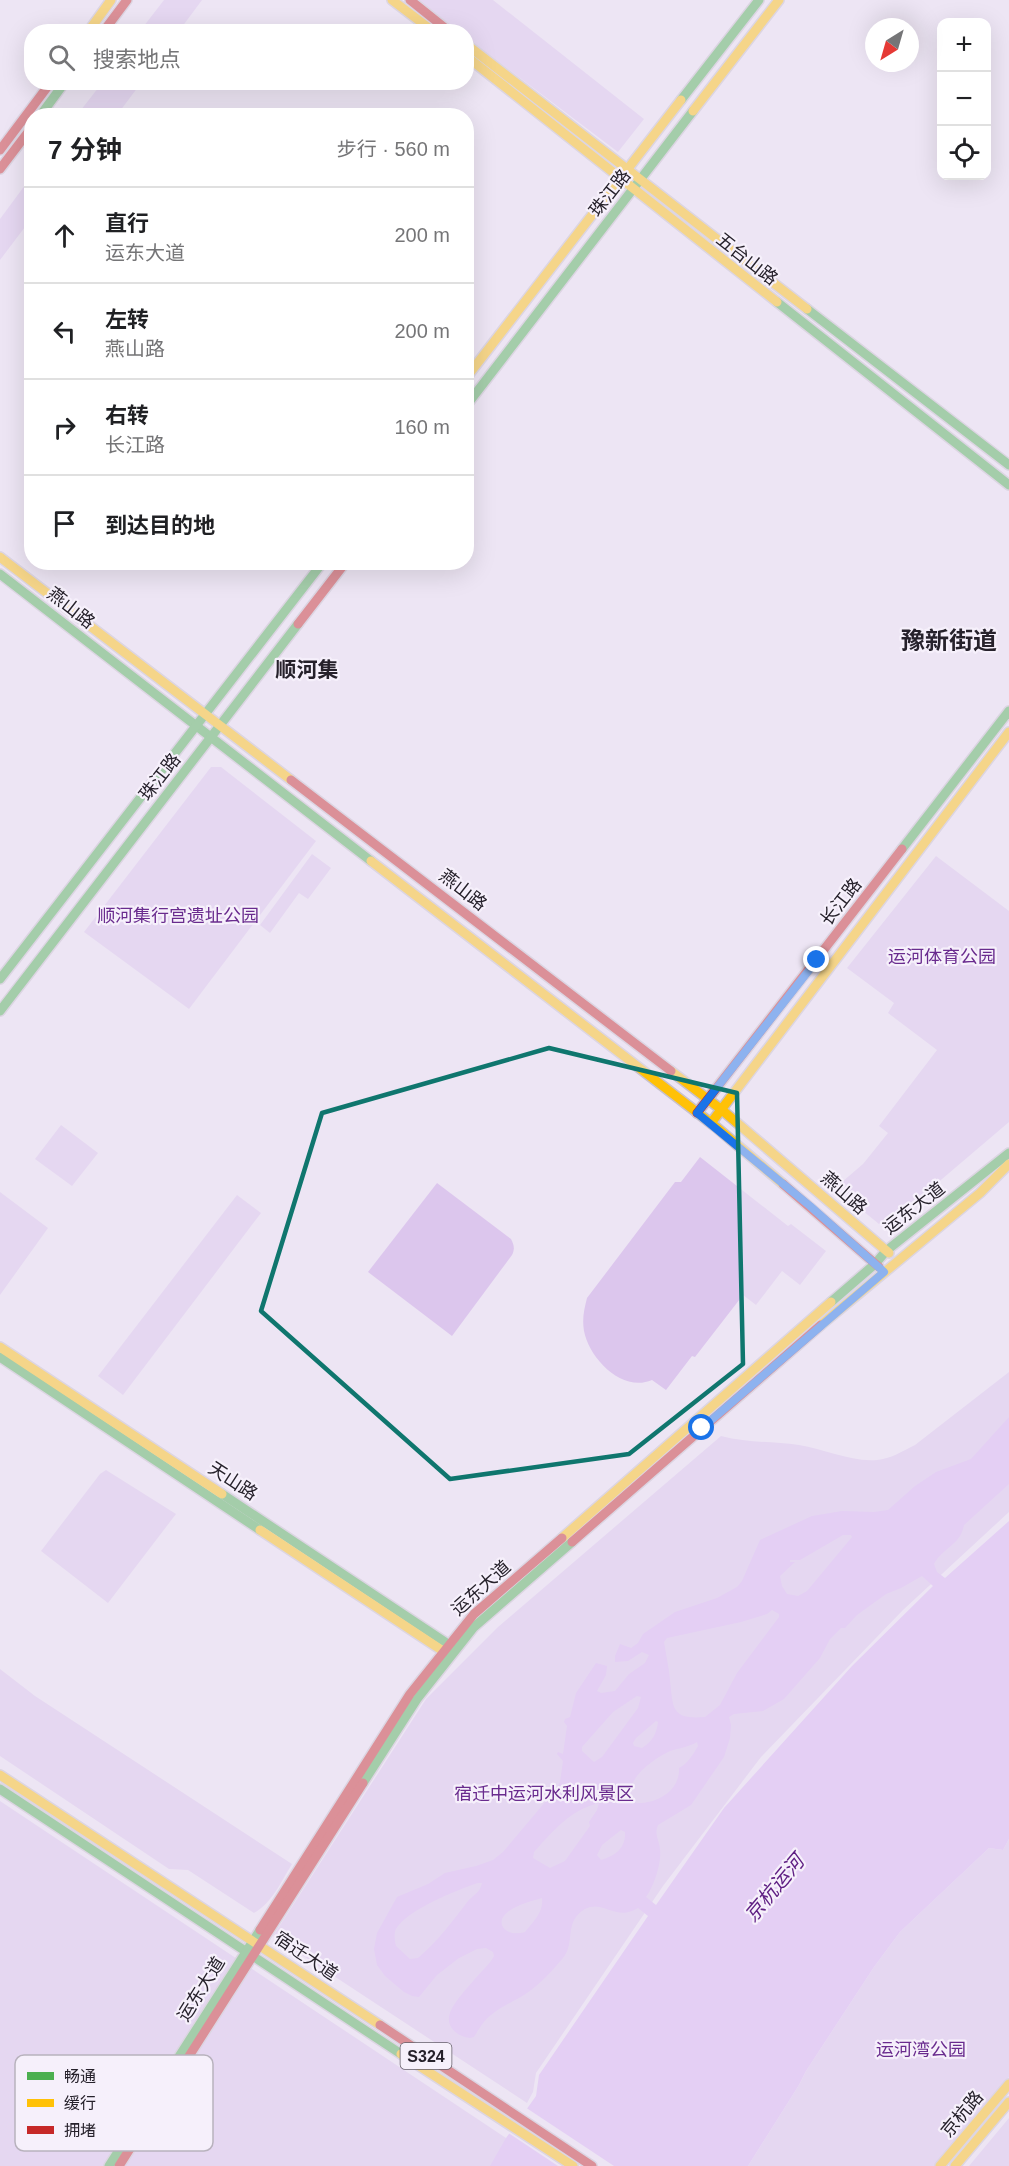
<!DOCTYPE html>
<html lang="zh">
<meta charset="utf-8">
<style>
:root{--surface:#fff;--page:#f2f2f2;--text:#202124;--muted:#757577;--line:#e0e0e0}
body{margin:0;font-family:Arial,"Noto Sans SC",sans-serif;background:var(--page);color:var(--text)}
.controls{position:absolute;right:18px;top:18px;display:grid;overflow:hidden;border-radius:12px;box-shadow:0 6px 24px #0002}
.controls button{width:54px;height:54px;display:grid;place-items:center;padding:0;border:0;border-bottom:2px solid var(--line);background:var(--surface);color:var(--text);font:30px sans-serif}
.compass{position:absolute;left:865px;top:18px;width:54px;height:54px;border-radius:50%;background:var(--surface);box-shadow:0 6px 24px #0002;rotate:217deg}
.stop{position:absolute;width:18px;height:18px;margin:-14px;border:4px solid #1a73e8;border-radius:50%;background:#fff}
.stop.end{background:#1a73e8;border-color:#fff;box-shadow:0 2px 6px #0008}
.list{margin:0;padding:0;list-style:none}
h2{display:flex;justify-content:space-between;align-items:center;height:78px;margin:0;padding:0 24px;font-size:26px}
h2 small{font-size:20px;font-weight:400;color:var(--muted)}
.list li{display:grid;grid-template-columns:39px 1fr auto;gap:18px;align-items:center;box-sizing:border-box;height:96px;padding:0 24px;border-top:2px solid var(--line)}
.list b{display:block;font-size:22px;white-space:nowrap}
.list p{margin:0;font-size:20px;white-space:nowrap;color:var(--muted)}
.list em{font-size:20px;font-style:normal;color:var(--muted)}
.icon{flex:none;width:33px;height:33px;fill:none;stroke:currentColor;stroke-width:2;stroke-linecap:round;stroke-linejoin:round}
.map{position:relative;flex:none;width:1009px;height:2166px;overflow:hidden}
.search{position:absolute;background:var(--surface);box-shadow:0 6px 24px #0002;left:24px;top:24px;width:450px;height:66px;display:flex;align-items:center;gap:15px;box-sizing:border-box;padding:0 21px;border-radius:24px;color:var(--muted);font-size:22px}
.panel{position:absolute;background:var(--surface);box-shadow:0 6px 24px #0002;left:24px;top:108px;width:450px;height:462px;border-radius:24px}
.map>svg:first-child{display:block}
.green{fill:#dcc6ed}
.water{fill:#d9b3f4;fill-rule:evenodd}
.pier{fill:#ede5f4}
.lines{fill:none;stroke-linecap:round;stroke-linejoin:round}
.fast-casing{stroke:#c8c1cd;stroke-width:12}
.slow-casing{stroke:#c8c1cd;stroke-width:12}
.jam-casing{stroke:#c8c1cd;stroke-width:12}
.fast{stroke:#4caf50;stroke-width:9}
.slow{stroke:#ffc107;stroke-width:9}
.jam{stroke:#c62828;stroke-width:9}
.route{stroke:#1a73e8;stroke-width:8}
.marked{fill:none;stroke:#0f766e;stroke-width:4.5;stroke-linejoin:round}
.labels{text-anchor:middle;stroke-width:4.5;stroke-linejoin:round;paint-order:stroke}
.shield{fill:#f6f0fb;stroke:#645f69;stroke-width:1.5}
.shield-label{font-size:16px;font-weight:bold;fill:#26212b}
.street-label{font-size:18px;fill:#26212b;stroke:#f6f0fb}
.park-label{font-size:18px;fill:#692b8e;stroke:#f6f0fb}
.water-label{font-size:20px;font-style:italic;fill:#602084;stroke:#f6f0fb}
.quarter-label{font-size:21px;font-weight:bold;fill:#26212b;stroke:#f6f0fb}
.district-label{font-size:24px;font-weight:bold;fill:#26212b;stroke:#f6f0fb}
.key{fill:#f6f0fb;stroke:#b8b2bd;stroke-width:1.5}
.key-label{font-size:16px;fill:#26212b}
</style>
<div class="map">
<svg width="1009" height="2166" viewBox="0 0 1009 2166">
<rect width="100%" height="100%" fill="#ede5f4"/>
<g class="green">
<polygon points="164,0 202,0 179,31 140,31"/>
<polygon points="418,0 493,0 644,119 618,152 467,38 466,32 458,31"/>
<polygon points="102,83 141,83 117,115 77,115"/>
<polygon points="31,177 31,224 28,223 0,260 0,219"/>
<polygon points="211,767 221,767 316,841 189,1009 84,932"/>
<polygon points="312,854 331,868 308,899 299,893 270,933 260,925"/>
<polygon points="936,856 1009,911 1009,1122 888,1225 879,1224 835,1188 863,1164 888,1133 879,1126 937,1050 888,1013 894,1003 847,968"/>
<polygon points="61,1125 98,1153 72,1186 35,1159"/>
<path d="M700,1157L788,1226L791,1224L826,1251L800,1285L782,1271L756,1305L743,1295L695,1357L692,1356L666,1390L652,1380C622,1393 589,1358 584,1331C582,1319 584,1310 587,1298L675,1182H681Z"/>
<path d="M437,1183L511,1239C514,1245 515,1249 512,1255L452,1336L368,1272Z"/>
<polygon points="0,1192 48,1228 0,1295"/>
<polygon points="237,1195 261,1213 123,1395 98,1376"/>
<path d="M1009,1372V1512L903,1610L761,1757L663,1886L536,2073L533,2092L527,2103L273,1936L426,1699L498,1627L721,1436C747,1443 773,1441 799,1445C825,1449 850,1462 877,1460C890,1459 903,1451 915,1445Z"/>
<polygon points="106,1470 176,1514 108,1603 41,1551 100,1474"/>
<path d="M0,1669L35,1696L292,1864C281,1882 272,1903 254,1913L188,1870L169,1869L0,1756Z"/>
<polygon points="0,1801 506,2138 549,2166 0,2166"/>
<polygon points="1009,1839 1009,2077 934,2166 748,2166 799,2085 806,2071 874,1967 900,1932 989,1848 1003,1850"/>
<polygon points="1009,2118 1009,2166 969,2166"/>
</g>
<path class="water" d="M1009,1417V1484L964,1525C960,1546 943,1547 934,1564L937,1572L945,1578L1009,1521V1839L1003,1850L989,1848L900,1932L874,1967L806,2071L799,2085L748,2166H490L506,2138L536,2096L539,2075L648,1916L638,1908C616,1922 603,1899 585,1909C563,1922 576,1942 563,1958C552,1971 541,1983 527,1993C515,2001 502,2006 491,2015C484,2020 479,2029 474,2037L470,2038C457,2037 445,2026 450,2013C454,2000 481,1973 491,1961L494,1956L493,1952L486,1948L477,1949L459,1958L437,1975L419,1997L412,1996L404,1992L385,1976L377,1965L374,1949L377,1933L397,1897L428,1884L445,1873L476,1866L493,1860L503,1852L557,1788L560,1782L563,1761L557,1754L558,1752L563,1754L567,1726L564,1722L565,1719L570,1717L576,1693L596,1663L607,1666L606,1675L597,1691L601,1693L615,1691L629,1674L645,1663L649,1655L642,1652L628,1661L615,1662V1656L620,1644L631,1648L638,1643L643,1634L675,1612L717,1598L737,1587L742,1581L760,1540L812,1516L842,1511L874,1512L888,1510L915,1486L936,1472L971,1459ZM843,1535H851L852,1537L807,1591L798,1596L787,1594L782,1586L780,1576L795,1562H790V1560H800ZM922,1576L933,1586L852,1666L724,1808L656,1905L646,1897C654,1886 662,1862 660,1849C659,1839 654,1835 658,1825L691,1805L724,1757L730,1738L731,1725L729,1717L734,1714L763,1711L784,1699L820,1658L830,1639L841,1628H845L857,1615L886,1594L901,1588ZM772,1610L779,1614V1617L737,1673L720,1705L705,1717C671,1720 673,1708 670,1680C669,1668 666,1655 664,1642L667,1638L741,1622L767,1614ZM637,1696L641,1697L638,1708L602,1757L594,1762L582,1751V1747L613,1712ZM656,1721L658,1722C657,1733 652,1742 642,1748L634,1746L633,1743L636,1738ZM697,1742L698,1746C693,1755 687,1764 679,1768C680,1791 657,1804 636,1803C618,1783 653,1759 670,1751C679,1748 689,1747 697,1742ZM599,1803L597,1810L589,1822L590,1826L565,1861L550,1868L533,1858L534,1852C554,1830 570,1810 599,1803ZM621,1830L625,1832C626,1849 614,1856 601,1860L597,1855L602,1845ZM478,1883H482C480,1893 474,1894 468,1901C453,1921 437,1942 418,1958L410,1959L396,1946C395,1942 394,1936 395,1932C401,1912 459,1889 478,1883ZM542,1898C544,1912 533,1922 525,1932C507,1938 492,1923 509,1911C519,1904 532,1901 542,1898Z"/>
<polygon class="pier" points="525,2107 614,2166 558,2166 507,2132"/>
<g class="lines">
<defs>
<g id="fast">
<polyline points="681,100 759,0"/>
<polyline points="40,116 65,82"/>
<polyline points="777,302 1009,485"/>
<polyline points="807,309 1009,465"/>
<polyline points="466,406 693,111"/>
<polyline points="0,574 371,861"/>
<polyline points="902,849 1009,711"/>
<polyline points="0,979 323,562"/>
<polyline points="0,1011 298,624"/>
<polyline points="831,1302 875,1264 886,1251 1009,1153"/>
<polyline points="0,1357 260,1530"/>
<polyline points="222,1494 448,1644"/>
<polyline points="363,1783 417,1699 474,1627 572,1542"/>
<polyline points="0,1789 401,2054"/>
<polyline points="109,2166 260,1930"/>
</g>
<g id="slow">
<polyline points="392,0 434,32"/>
<polyline points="88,32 111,0"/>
<polyline points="466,44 807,309"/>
<polyline points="466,56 777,302"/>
<polyline points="693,111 779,0"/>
<polyline points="466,378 681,100"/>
<polyline points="0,557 291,780"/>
<polyline points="371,861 716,1127 783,1184"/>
<polyline points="671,1071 722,1110 889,1253"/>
<polyline points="711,1123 1009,732"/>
<polyline points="821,1325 980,1193 1009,1164"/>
<polyline points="0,1347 222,1494"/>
<polyline points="260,1530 443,1651"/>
<polyline points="562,1538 831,1302"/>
<polyline points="0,1775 380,2025"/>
<polyline points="401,2054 573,2166"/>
<polyline points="940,2166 1009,2084"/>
<polyline points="955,2166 1009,2102"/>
</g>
<g id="jam">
<polyline points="410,0 450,32"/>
<polyline points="103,32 127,0"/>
<polyline points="0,150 51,82"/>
<polyline points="0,169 32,127"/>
<polyline points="298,624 346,562"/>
<polyline points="291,780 671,1071"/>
<polyline points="697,1113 902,849"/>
<polyline points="783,1184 879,1267"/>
<polyline points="572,1542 821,1325"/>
<polyline points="260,1930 410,1694 474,1614 562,1538"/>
<polyline points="380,2025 592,2166"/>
<polyline points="119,2166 363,1783"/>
</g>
</defs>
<use href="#fast" class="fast-casing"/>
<use href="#slow" class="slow-casing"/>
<use href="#jam" class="jam-casing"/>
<use href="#fast" class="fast"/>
<use href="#slow" class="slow"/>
<use href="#jam" class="jam"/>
</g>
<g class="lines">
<polyline class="route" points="702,1428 884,1272 810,1206 697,1113 817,960"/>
</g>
<path d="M0 0H1009V2166H0ZM549,1048L737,1093L743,1364L629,1454L450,1479L261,1311L322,1113Z" fill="#ede5f4" fill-opacity=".55" fill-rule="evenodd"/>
<path class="marked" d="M549,1048L737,1093L743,1364L629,1454L450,1479L261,1311L322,1113Z"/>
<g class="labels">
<rect class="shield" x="400.5" y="2043" width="51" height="26" rx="4.5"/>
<g class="shield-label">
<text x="426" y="2062">S324</text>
</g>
<g class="street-label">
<text transform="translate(610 193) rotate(-52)" y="6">珠江路</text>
<text transform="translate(747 259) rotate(38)" y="6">五台山路</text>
<text transform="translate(71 608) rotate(38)" y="6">燕山路</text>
<text transform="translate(160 777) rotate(-52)" y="6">珠江路</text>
<text transform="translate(463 890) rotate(38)" y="6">燕山路</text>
<text transform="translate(841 902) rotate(-52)" y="6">长江路</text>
<text transform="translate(844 1193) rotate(41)" y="6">燕山路</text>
<text transform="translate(914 1208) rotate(-38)" y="6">运东大道</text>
<text transform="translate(233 1481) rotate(33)" y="6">天山路</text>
<text transform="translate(481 1588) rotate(-42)" y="6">运东大道</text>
<text transform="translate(306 1956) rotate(34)" y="6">宿迁大道</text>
<text transform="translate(201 1989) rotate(-58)" y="6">运东大道</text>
<text transform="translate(962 2114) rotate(-50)" y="6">京杭路</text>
</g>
<g class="park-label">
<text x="178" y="922">顺河集行宫遗址公园</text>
<text x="942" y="963">运河体育公园</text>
<text x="544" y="1800">宿迁中运河水利风景区</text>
<text x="921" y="2056">运河湾公园</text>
</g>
<g class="water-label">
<text transform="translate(774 1888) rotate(-50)" y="7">京杭运河</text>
</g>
<g class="quarter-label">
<text x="307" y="677">顺河集</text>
</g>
<g class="district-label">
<text x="949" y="649">豫新街道</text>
</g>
</g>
<rect x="15" y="2055" width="198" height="96" rx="9" class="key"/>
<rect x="27" y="2072" width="27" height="8" fill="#4caf50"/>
<rect x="27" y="2099" width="27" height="8" fill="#ffc107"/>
<rect x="27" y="2126" width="27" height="8" fill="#c62828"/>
<g class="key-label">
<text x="64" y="2082">畅通</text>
<text x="64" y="2109">缓行</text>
<text x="64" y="2136">拥堵</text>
</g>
</svg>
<div class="controls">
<button>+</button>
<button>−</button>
<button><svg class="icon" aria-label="locate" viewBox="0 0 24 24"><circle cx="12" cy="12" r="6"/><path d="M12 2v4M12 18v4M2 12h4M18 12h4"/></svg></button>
</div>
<svg class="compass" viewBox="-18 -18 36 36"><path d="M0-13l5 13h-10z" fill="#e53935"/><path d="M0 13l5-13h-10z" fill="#757577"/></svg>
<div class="stop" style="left:702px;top:1428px"></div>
<div class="stop end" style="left:817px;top:960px"></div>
<div class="search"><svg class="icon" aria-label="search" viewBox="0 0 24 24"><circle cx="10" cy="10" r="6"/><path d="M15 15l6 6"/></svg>搜索地点</div>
<section class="panel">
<h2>7 分钟<small>步行 · 560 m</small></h2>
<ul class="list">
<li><svg class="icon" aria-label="ahead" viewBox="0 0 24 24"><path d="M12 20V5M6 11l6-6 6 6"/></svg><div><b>直行</b><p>运东大道</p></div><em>200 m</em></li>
<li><svg class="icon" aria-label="left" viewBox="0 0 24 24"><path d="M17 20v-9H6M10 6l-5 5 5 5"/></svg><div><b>左转</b><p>燕山路</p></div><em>200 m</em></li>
<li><svg class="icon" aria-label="right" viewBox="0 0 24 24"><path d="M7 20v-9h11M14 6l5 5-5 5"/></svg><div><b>右转</b><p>长江路</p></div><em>160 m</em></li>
<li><svg class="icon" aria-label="arrive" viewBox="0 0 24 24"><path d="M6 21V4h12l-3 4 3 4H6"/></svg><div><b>到达目的地</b></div></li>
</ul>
</section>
</div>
